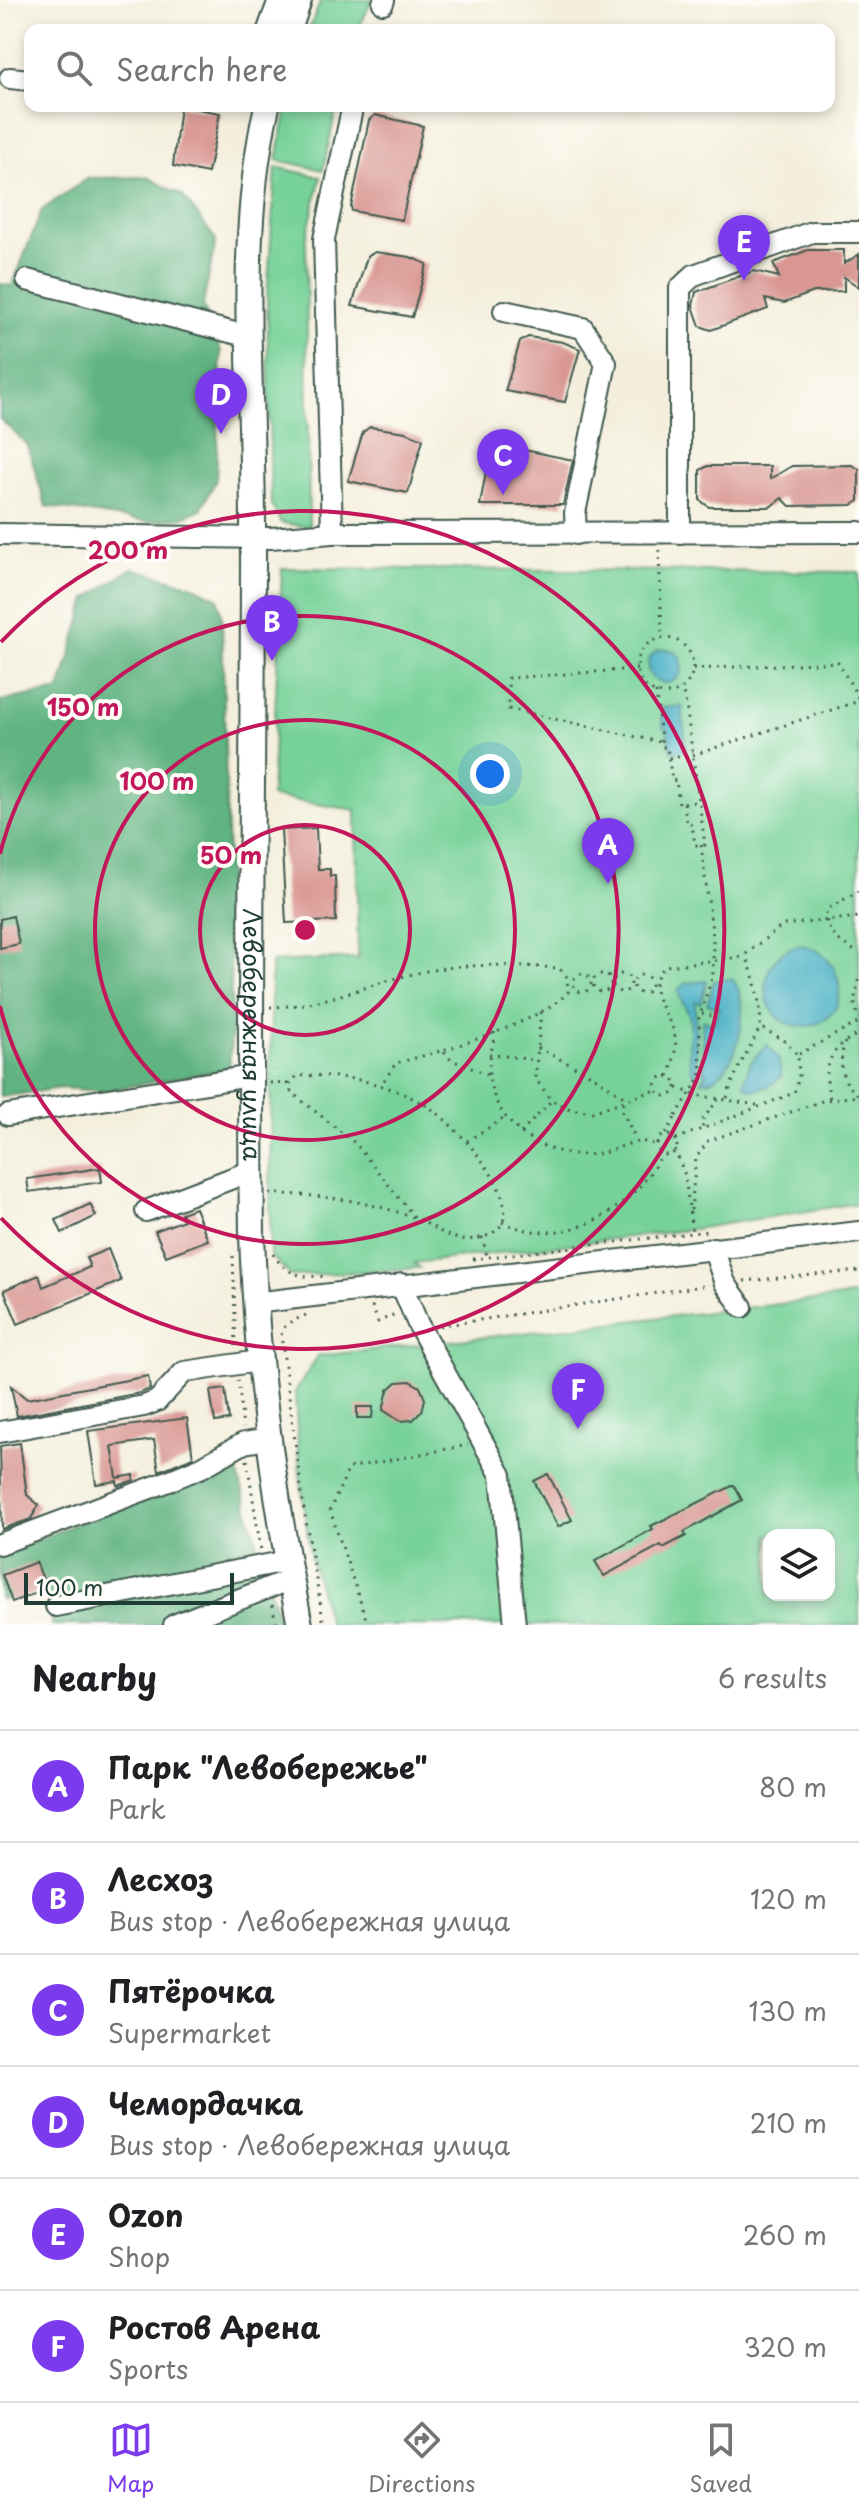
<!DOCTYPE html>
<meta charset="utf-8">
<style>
:root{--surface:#fff;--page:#f2f2f2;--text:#202124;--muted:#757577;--line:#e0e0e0;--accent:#7c3aed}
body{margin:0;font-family:"Playpen Sans",sans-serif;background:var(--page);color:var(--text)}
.controls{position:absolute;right:24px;bottom:24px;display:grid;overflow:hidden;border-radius:16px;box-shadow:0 4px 12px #0003}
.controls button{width:72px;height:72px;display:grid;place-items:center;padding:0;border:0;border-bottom:2px solid var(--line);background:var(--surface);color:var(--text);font:40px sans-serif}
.scale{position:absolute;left:24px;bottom:20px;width:210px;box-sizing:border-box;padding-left:8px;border:4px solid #1f3d34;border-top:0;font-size:22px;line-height:28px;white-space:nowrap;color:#1f3d34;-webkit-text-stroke:6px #fdfcf7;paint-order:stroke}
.you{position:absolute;left:490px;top:774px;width:28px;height:28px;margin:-20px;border:6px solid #fff;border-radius:50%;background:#1a73e8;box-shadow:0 0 0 12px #1a73e833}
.badge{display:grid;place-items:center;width:52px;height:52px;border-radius:50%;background:var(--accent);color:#fff;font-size:26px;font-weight:700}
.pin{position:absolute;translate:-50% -66px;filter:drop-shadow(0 2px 4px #0008)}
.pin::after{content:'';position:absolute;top:42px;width:28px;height:24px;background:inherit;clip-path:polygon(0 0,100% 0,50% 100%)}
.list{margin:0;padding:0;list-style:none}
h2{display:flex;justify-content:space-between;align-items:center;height:104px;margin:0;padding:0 32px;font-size:34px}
h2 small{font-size:26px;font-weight:400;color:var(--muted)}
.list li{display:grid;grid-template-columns:52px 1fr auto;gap:24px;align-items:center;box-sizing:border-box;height:112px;padding:0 32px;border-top:2px solid var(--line)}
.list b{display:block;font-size:30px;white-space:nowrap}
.list p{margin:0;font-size:26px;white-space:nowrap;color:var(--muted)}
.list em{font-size:26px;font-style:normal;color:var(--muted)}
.icon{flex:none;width:44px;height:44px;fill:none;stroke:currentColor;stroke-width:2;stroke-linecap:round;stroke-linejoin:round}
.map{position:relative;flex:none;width:859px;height:1625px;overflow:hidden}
.search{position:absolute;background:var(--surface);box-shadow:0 4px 12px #0003;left:24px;right:24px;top:24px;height:88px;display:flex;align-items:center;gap:20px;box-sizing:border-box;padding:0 28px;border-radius:16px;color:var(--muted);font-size:30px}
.sheet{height:776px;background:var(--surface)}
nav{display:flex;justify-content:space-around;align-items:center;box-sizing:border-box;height:112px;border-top:2px solid var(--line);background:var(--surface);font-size:22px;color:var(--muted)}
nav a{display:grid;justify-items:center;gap:4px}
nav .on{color:var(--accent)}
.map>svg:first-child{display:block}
.green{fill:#77d299;stroke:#4b8866;stroke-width:2;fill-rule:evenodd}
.forest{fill:#61b481;stroke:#40785a;stroke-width:2}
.water{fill:#45afc4;stroke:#32767c;stroke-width:2}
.building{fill:#d99692}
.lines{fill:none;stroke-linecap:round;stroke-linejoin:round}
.minor-casing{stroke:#3f584d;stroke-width:24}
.major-casing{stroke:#3f584d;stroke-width:28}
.path{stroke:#3f584d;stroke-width:3;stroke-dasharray:2 6;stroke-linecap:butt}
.minor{stroke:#fff;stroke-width:20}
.major{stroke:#fff;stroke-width:24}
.path-bridge{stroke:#3f584d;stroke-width:3;stroke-dasharray:2 6;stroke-linecap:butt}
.ring{fill:none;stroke:#c2185b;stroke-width:4}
.labels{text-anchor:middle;stroke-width:8;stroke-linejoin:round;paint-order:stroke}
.street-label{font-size:24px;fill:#1f3d34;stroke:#fdfcf7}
.centre{fill:#c2185b;stroke:#fdfcf7;stroke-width:4}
.ring-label{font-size:24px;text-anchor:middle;font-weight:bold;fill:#c2185b;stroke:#fdfcf7;stroke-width:8;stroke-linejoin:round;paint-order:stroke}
</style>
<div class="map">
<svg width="859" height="1625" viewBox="0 0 859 1625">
<rect width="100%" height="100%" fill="#fdfcf7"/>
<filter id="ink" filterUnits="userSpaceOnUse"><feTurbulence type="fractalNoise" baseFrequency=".0125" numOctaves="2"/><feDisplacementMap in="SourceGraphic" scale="16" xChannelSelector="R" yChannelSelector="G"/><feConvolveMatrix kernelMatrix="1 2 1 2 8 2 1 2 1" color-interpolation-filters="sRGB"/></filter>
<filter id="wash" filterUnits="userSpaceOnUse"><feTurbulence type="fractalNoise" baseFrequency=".006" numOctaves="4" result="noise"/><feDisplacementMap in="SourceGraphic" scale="32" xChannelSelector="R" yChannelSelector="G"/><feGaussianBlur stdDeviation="1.8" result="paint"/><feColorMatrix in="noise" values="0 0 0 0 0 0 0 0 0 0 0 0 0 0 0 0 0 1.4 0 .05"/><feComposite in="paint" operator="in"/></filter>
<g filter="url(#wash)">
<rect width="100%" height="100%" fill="#f4efdd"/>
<g class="green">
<polygon points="321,0 372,0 358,30 309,30"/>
<polygon points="287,106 337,106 323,170 277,160"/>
<polygon points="276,167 321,177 306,239 309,527 281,523 271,504 267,297"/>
<polygon points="282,568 859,572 859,1203 687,1230 414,1263 420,1268 291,1276 270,1255 271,962 358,958 356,810 271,797"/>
<path d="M859,1295V1625H329L310,1554L299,1466L295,1392L318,1356ZM769,1535H829V1595H769Z"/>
</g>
<g class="forest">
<polygon points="147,177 183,196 216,240 203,305 221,352 216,480 201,509 183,517 148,522 46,506 27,444 0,419 0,284 12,286 42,210 88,178"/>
<polygon points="132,568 194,586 218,598 222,618 232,1030 229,1069 102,1091 61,1088 0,1097 0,701 60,690 87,599"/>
<polygon points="234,1459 280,1625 52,1625 53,1609 42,1587 0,1600 0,1555"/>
</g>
<g class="water">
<circle cx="665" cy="666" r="17"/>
<polygon points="682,706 686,750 672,752 666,727 663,727 661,708"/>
<path d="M803,945C831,951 850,986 833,1012C826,1020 817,1025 807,1026C755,1031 751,951 803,945Z"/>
<path d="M732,979C754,1001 737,1084 702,1081L707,1073L704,1072L702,1020L713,1023L719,1008L707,1004L714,981Z"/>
<path d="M707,981L701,1003L695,1002L697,1078C683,1065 692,1038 690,1020C689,1008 679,1002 678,990L686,983Z"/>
<polygon points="767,1044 779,1060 781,1077 769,1086 751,1090 744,1084 750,1063"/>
</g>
<g id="blocks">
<g class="building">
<polygon points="180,106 220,113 208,173 173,166"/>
<polygon points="375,115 423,126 402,220 352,211 351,207 369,120"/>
<polygon points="808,250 844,250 844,264 859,254 859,287 844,277 844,291 814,292 784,303 765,299 768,309 711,330 700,326 693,306 696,292 754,271 779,277 773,263"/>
<polygon points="375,252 410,257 427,264 412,317 352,306 367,257"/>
<polygon points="528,337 563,342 580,349 565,402 505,391 520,342"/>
<polygon points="370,427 406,432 423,439 408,493 348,481 363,432"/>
<polygon points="491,443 573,460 563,505 480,505"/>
<polygon points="852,465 859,469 859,501 852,505 790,506 782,498 770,507 709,507 700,500 700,470 708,466 770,466 770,479 792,466"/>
<polygon points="316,828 318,869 330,869 330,876 335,876 336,921 286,923 281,830"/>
<polygon points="13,916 19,944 0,948 0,919"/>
<polygon points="100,1168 102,1182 29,1192 27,1179"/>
<polygon points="90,1204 96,1216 62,1233 56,1220"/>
<polygon points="195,1208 208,1240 166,1256 155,1231 184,1220 181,1213"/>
<polygon points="108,1249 121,1281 18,1324 4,1290 39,1275 43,1287 90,1267 86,1258"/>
<polygon points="148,1376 150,1389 140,1393 17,1416 11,1386 27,1399"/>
<polygon points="410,1381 420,1387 425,1399 422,1411 413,1420 400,1421 383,1410 388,1390 397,1382"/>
<polygon points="225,1389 229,1420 215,1422 210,1391"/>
<polygon points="357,1407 373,1407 372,1418 357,1418"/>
<polygon points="187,1418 193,1457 159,1471 154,1440 112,1446 117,1478 134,1475 134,1480 118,1486 117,1481 96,1484 88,1431"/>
<polygon points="20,1443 27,1495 39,1505 31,1519 2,1529 0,1446"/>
<polygon points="548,1474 572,1520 558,1527 534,1481"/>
<polygon points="734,1485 742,1500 684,1532 686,1536 663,1548 661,1545 604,1576 595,1561 653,1529 651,1526"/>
<polygon points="36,1562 47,1589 12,1602 2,1575"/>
</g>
</g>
</g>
<g filter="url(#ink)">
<use href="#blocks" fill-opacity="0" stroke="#3f584d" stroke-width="2"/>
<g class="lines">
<defs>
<g id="minor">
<polyline points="383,3 384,0"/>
<polyline points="268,30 279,0"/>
<polyline points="10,78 30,80"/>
<polyline points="27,280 250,337"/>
<polyline points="504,311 583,328 606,363 575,513 576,534"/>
<polyline points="332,533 324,239 351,114"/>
<polyline points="680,533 680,288 694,275 812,232 859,232"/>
<polyline points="0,534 271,538 332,533 859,532"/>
<polyline points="8,1115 251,1076"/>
<polyline points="146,1211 251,1171"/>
<polyline points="713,1248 725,1283 742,1307"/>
<polyline points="401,1284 418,1324 501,1475 515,1625"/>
<polyline points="254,1303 859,1232"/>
<polyline points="0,1432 144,1406 157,1401 184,1372 259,1361"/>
<polyline points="0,1544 161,1484 202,1467 244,1443 268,1439"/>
<polyline points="56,1606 287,1561"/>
<polyline points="174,1625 291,1579"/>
</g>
<g id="major">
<polyline points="289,30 299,0"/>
<path id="s1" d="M267,106C235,247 254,396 253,540C253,771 249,1003 252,1234C256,1366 274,1496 300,1625"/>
</g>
</defs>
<use href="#minor" class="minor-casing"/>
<use href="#major" class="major-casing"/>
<g class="path">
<polyline points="659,550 662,638"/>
<circle cx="665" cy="666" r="28"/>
<polyline points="637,669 508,678 509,709 660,742"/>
<polyline points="693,669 838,662 859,699"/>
<polyline points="656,692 662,747 667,747 672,781 676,780 679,804 684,803 687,824 692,824 695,845 705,845 685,698 680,689"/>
<polyline points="669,758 693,755 859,701"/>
<polyline points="684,803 699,802"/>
<polyline points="701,845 713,938 713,975"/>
<path d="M859,891L827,909C822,932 841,943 859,953"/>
<circle cx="602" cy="983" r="9"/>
<circle cx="622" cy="983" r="9"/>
<circle cx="582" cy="983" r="9"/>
<circle cx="642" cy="984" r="9"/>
<polyline points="859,980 854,1001 859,1019"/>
<path d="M270,1007C320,1007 365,985 413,974C460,962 511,965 559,968L567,977L568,992C541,1023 437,1053 396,1063L381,1085"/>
<polyline points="541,1012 535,1078 551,1100 570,1109 592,1112 656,1090"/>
<polyline points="702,1013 711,1016"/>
<path d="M494,1032C494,1046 488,1059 489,1075C494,1127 547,1160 597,1154C619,1151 634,1135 656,1145"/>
<path d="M845,1042C838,1063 840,1082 859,1095"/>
<polyline points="538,1048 595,1077 628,1100"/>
<polyline points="444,1052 451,1060 489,1075"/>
<polyline points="489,1054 535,1060"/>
<polyline points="799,1054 859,1022"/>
<circle cx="666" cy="1086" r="10"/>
<path d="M669,1076C673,1063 677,1050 675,1037C671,1012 638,990 666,966L742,957L783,925L859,917"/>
<polyline points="270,1083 290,1084"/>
<polyline points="677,1088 696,1095 757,1105 759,1108"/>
<path d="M727,1098C734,1072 748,1053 759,1029C765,1015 752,970 746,955"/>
<path d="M830,1098C822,1068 829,1047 859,1034"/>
<polyline points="623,1103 622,1111 636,1139"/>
<polyline points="703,1127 701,1122 720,1097"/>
<polyline points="521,1133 551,1101"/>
<polyline points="666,1134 676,1116"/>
<circle cx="667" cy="1145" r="10"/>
<polyline points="676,1139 794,1093 799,1077 798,1055 785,1041 760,1027"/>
<polyline points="467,1141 506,1117"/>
<polyline points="675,1150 685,1175 692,1232"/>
<path d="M270,1194C317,1194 368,1201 413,1217C434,1225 449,1243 474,1239C553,1227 458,1126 430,1108C389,1082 344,1074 297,1076L290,1084L291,1092L355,1143L415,1218"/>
<polyline points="691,1210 696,1158 708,1141 825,1100 859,1096"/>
<path d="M502,1222C566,1251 631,1212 662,1154"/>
<polyline points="482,1237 487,1256"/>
<path d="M273,1254C287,1276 303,1278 327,1276"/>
<polyline points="233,1256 236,1349"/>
<polyline points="473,1259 708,1231"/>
<polyline points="744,1281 859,1271"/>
<polyline points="372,1306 378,1322 395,1314"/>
<polyline points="306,1315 286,1324 281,1335 304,1510 324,1625"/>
<polyline points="440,1326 709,1285"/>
<polyline points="238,1380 243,1428"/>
<polyline points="247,1460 261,1551"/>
<polyline points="272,1605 277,1625"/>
<polyline points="368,1625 330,1510 349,1468 468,1445"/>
</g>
<use href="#minor" class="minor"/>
<use href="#major" class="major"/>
<polyline class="path-bridge" points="676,1116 701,1076 699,1018 713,975"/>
</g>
</g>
<g class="ring">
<circle cx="305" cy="930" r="105"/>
<circle cx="305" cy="930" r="210"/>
<path d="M0 854A314 314 0 1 1 0 1006"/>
<path d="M1 642A419 419 0 1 1 1 1218"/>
</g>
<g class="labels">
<g class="street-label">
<text dy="8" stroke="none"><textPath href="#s1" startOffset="930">Левобережная улица</textPath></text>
</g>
</g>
<circle cx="305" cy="930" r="12" class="centre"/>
<g class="ring-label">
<text x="128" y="559">200 m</text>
<text x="83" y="716">150 m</text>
<text x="157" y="790">100 m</text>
<text x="231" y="864">50 m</text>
</g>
</svg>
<div class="controls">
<button><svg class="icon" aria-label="layers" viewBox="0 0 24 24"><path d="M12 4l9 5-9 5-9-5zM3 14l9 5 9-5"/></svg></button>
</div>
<div class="scale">100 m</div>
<div class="you"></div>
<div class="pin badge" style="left:608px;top:884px">A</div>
<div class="pin badge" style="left:272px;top:661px">B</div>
<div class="pin badge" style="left:503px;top:495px">C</div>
<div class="pin badge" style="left:221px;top:434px">D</div>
<div class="pin badge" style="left:744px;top:281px">E</div>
<div class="pin badge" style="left:578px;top:1429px">F</div>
<div class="search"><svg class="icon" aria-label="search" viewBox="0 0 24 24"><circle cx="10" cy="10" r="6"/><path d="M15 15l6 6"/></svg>Search here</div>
</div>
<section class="sheet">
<h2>Nearby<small>6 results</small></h2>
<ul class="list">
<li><span class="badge">A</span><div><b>Парк &quot;Левобережье&quot;</b><p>Park</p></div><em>80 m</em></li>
<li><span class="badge">B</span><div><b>Лесхоз</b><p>Bus stop · Левобережная улица</p></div><em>120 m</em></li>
<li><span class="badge">C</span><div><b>Пятёрочка</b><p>Supermarket</p></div><em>130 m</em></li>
<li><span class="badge">D</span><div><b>Чемордачка</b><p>Bus stop · Левобережная улица</p></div><em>210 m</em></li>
<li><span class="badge">E</span><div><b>Ozon</b><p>Shop</p></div><em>260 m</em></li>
<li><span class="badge">F</span><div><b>Ростов Арена</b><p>Sports</p></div><em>320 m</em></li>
</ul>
</section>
<nav>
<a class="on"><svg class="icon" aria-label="map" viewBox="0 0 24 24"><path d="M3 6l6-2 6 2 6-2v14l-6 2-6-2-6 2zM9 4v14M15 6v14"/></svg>Map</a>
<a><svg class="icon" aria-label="directions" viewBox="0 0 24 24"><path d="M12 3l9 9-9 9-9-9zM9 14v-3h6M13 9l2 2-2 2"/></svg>Directions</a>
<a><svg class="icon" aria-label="saved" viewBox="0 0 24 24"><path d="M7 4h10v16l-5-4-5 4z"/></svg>Saved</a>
</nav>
